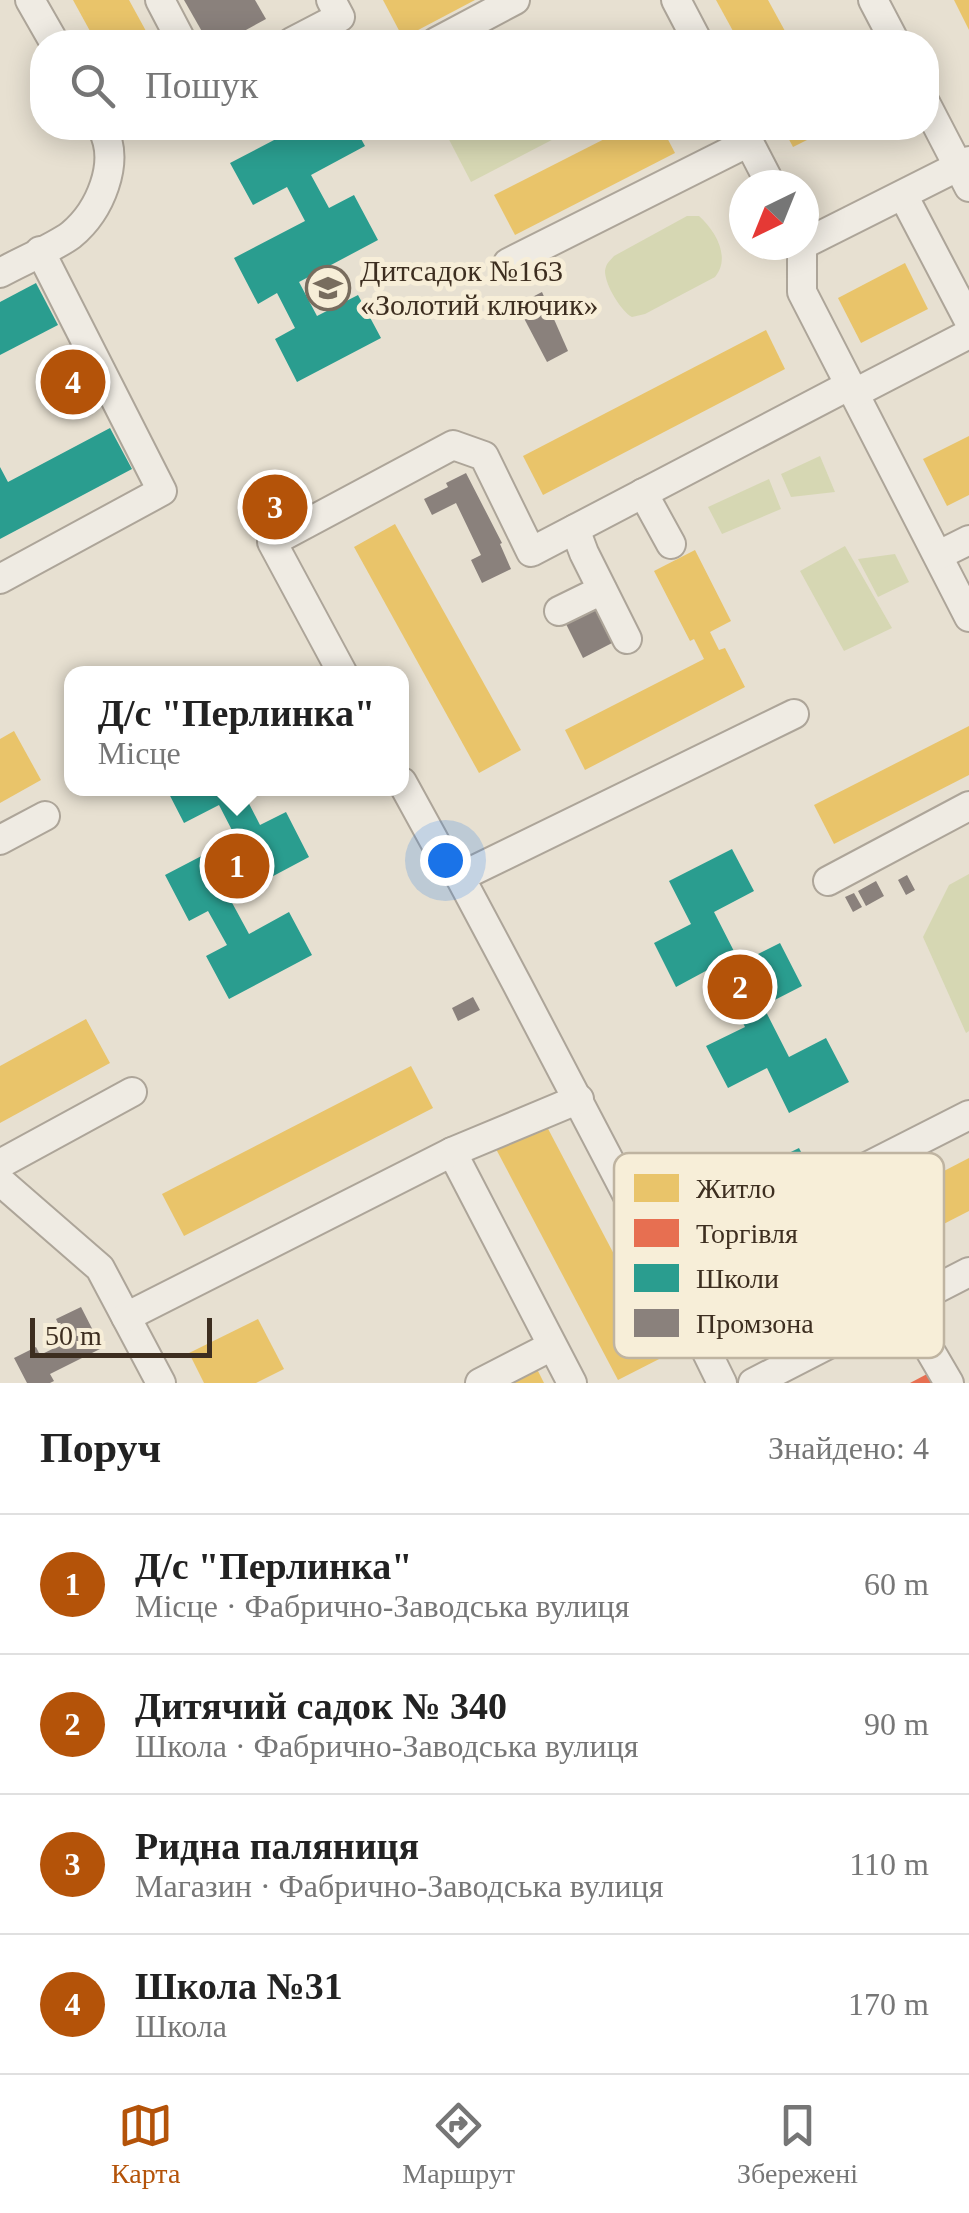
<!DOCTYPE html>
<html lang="uk">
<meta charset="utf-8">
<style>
:root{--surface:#fff;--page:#f2f2f2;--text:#222;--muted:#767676;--line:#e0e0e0;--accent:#b45309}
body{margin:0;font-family:"Times New Roman",serif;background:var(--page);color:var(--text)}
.compass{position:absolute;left:729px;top:170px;width:90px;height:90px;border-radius:50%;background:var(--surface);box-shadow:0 5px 25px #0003;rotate:223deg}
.scale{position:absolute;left:30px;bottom:25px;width:182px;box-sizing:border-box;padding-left:10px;border:5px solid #3d2e20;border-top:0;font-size:28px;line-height:35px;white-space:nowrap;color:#3d2e20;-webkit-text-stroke:8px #f7eed8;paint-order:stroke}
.you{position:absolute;left:445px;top:860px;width:35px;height:35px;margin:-25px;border:8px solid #fff;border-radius:50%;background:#1a73e8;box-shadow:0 0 0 15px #1a73e833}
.badge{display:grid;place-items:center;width:65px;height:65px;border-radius:50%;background:var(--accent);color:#fff;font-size:32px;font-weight:700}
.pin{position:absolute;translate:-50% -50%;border:5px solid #fff;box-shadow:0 2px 10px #0006}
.popup{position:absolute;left:64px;top:666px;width:345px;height:130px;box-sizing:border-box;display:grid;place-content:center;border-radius:20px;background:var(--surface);filter:drop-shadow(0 2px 8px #0005);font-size:32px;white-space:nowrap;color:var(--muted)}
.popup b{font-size:38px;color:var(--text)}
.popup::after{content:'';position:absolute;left:50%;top:100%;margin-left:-20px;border:20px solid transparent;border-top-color:var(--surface)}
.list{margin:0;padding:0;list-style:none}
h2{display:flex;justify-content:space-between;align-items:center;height:130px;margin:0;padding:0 40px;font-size:42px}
h2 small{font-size:32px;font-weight:400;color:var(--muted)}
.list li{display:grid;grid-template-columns:65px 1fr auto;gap:30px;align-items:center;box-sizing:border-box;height:140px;padding:0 40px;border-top:2px solid var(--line)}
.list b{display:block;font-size:38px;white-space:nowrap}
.list p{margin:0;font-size:32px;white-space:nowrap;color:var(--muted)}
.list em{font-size:32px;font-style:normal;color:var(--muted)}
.icon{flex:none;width:55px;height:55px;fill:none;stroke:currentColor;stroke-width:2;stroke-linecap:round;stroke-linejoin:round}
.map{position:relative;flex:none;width:969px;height:1383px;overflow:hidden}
.search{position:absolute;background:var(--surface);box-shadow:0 5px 25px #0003;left:30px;right:30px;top:30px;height:110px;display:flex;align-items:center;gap:25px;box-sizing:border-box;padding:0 35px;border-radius:40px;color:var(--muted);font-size:38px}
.sheet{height:690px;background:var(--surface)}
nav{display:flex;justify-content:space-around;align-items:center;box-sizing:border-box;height:140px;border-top:2px solid var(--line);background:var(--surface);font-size:28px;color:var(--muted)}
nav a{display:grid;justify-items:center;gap:5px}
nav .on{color:var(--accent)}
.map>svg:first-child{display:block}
.green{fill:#d6d7b3}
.homes{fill:#e9c46a}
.shops{fill:#e76f51}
.schools{fill:#2a9d8f}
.industry{fill:#8a817c}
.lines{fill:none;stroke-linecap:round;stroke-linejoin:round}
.minor-casing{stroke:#ada599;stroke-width:32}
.minor{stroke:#efebe3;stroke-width:28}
.labels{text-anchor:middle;stroke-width:10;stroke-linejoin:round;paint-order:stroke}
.poi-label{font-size:30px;fill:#3d2e20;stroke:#f7eed8;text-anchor:start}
.key{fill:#f7eed8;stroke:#bfb4a1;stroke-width:2.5}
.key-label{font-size:28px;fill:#3d2e20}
</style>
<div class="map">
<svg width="969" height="1383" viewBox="0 0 969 1383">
<rect width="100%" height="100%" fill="#e7e0d1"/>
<g class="green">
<polygon points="443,128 568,128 569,131 471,182"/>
<path d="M687,216H699C716,231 731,258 715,277L645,314L632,317C621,311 605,285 605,271C606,263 609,262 614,256Z"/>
<polygon points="820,456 835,492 791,497 781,474"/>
<polygon points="769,479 781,509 722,534 708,507"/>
<polygon points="845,546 892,628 844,651 800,571"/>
<polygon points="895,554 909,582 878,597 858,559"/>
<polygon points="969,874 969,1031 966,1033 923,937 949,885"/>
</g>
<g class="homes">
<polygon points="73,0 129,0 152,42 96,42"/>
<polygon points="383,0 475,0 403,38"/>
<polygon points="716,0 768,0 791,42 739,42"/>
<polygon points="954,0 969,0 969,30"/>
<polygon points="626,128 662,128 675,153 515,235 494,195"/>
<polygon points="783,128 831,128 793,147"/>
<polygon points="905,263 928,309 861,343 838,298"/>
<polygon points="766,330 785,369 543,495 523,456"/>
<polygon points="969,436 969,495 947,506 923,459"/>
<polygon points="395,524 521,750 479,773 354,547"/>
<polygon points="695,550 731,621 710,632 719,650 725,648 745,687 585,770 565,730 704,659 694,639 690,641 654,571"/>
<polygon points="969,726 969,775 834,844 814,805"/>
<polygon points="14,731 41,780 0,803 0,739"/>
<polygon points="86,1019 110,1063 0,1123 0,1066"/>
<polygon points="411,1066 433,1108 184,1236 162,1194"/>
<polygon points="545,1123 667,1355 618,1380 496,1149"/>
<polygon points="969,1158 969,1211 793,1301 772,1260"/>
<polygon points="258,1319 284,1369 256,1383 204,1383 189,1353"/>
<polygon points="537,1369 544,1383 510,1383"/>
</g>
<polygon class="shops" points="927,1374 932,1383 910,1383"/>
<g class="schools">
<polygon points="297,128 355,128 365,146 311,175 329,208 354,195 378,240 299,282 317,316 358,295 381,338 297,382 275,339 295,328 277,293 258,304 234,258 305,221 287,187 253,205 230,163"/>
<polygon points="36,283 58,325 0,355 0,302"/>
<polygon points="110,428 132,469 0,539 0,467 8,482"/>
<polygon points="166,788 249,788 243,792 260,825 286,812 309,857 230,899 249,934 289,912 312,955 229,999 206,956 227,945 208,911 189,921 165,875 236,838 219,805 184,823"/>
<polygon points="732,849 754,891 714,912 740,963 780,943 802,986 763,1006 789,1057 826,1038 849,1082 789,1113 767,1068 728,1088 706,1046 745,1027 715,966 676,987 654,943 691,924 669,881"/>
<polygon points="799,1148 808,1165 773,1183 764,1165"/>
</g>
<g class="industry">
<polygon points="184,0 255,0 266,19 224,42 208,42"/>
<polygon points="542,292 568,351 547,362 517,305"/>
<polygon points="466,473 502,543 500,544 511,569 482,583 471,560 481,555 456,503 432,515 424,499 448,487 446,483"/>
<polygon points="593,601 614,642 583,658 562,616"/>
<polygon points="907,875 915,890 906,895 898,880"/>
<polygon points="876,881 884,896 866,906 858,891"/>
<polygon points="854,893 862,907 853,912 845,897"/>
<polygon points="473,997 480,1010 458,1021 452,1008"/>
<polygon points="81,1307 102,1348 50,1374 54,1381 50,1383 27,1383 14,1358 36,1347 40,1355 67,1342 56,1319"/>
</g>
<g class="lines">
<defs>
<g id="minor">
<polyline points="30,0 54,42"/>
<polyline points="160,0 182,42"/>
<polyline points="676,0 698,42"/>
<polyline points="873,0 895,42"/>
<polyline points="292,42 340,17 331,0"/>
<polyline points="436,42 515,0"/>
<polyline points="926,104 969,187"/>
<polyline points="742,129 771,185"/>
<polyline points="903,195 969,321"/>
<polyline points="804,244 969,161"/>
<polyline points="802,245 802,292 969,617"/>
<polyline points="508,263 749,142"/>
<path d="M0,273C20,262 55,247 71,235C100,211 121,162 102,128"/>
<polyline points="855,393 969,334"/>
<polyline points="643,493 671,544"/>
<polyline points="575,529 584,553 627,639"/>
<polyline points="939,555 969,540"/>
<polyline points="0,579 162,491 40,251"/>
<polyline points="559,611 602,590"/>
<polyline points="343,674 272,542 453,445 484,456 531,552 850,385"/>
<polyline points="402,782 436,844 460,877 517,984 666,1269 722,1383"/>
<polyline points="0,840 45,816"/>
<polyline points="460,877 794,714"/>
<polyline points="828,881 969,806"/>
<polyline points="452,1152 572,1383"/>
<polyline points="0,1164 132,1092"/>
<polyline points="0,1181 100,1268 161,1383"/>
<polyline points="666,1269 969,1115"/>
<polyline points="904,1306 949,1383"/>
<polyline points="126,1317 452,1152 579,1099"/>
<polyline points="480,1383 552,1346"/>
<polyline points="753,1383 969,1272"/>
</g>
</defs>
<use href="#minor" class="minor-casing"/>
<use href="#minor" class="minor"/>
</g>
<defs>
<symbol id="school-ring" viewBox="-11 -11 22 22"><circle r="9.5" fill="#f7eed8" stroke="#786c5e" stroke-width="1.5"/><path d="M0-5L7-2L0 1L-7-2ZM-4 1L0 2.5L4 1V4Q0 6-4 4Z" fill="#786c5e"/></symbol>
</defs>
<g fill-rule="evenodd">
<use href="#school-ring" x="303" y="263" width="50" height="50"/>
</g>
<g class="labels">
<g class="poi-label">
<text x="360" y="281">Дитсадок №163<tspan x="360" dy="34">«Золотий ключик»</tspan></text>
</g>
</g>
<rect x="614" y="1153" width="330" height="205" rx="15" class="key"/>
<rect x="634" y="1174" width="45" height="28" fill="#e9c46a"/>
<rect x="634" y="1219" width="45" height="28" fill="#e76f51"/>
<rect x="634" y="1264" width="45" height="28" fill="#2a9d8f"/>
<rect x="634" y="1309" width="45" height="28" fill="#8a817c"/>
<g class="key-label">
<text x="696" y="1198">Житло</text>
<text x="696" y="1243">Торгівля</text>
<text x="696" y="1288">Школи</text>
<text x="696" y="1333">Промзона</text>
</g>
</svg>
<svg class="compass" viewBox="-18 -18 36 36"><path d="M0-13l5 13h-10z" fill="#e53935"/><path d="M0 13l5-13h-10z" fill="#767676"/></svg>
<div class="scale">50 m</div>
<div class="you"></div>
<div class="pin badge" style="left:237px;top:866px">1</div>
<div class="popup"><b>Д/с &quot;Перлинка&quot;</b>Місце</div>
<div class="pin badge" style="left:740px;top:987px">2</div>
<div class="pin badge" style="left:275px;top:507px">3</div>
<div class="pin badge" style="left:73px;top:382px">4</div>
<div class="search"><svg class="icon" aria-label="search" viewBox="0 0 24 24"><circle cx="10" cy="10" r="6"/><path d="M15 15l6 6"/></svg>Пошук</div>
</div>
<section class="sheet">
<h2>Поруч<small>Знайдено: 4</small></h2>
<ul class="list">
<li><span class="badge">1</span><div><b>Д/с &quot;Перлинка&quot;</b><p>Місце · Фабрично-Заводська вулиця</p></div><em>60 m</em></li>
<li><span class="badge">2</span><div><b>Дитячий садок № 340</b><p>Школа · Фабрично-Заводська вулиця</p></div><em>90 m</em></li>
<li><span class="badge">3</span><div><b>Ридна паляниця</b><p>Магазин · Фабрично-Заводська вулиця</p></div><em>110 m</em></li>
<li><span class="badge">4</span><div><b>Школа №31</b><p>Школа</p></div><em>170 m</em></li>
</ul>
</section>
<nav>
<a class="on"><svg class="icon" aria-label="map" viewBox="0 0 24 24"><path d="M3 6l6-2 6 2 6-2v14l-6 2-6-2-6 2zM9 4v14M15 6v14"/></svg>Карта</a>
<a><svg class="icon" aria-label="directions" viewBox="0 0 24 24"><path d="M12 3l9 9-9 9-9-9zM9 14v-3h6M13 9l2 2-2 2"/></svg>Маршрут</a>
<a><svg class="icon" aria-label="saved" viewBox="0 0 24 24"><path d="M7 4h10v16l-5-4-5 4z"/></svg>Збережені</a>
</nav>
